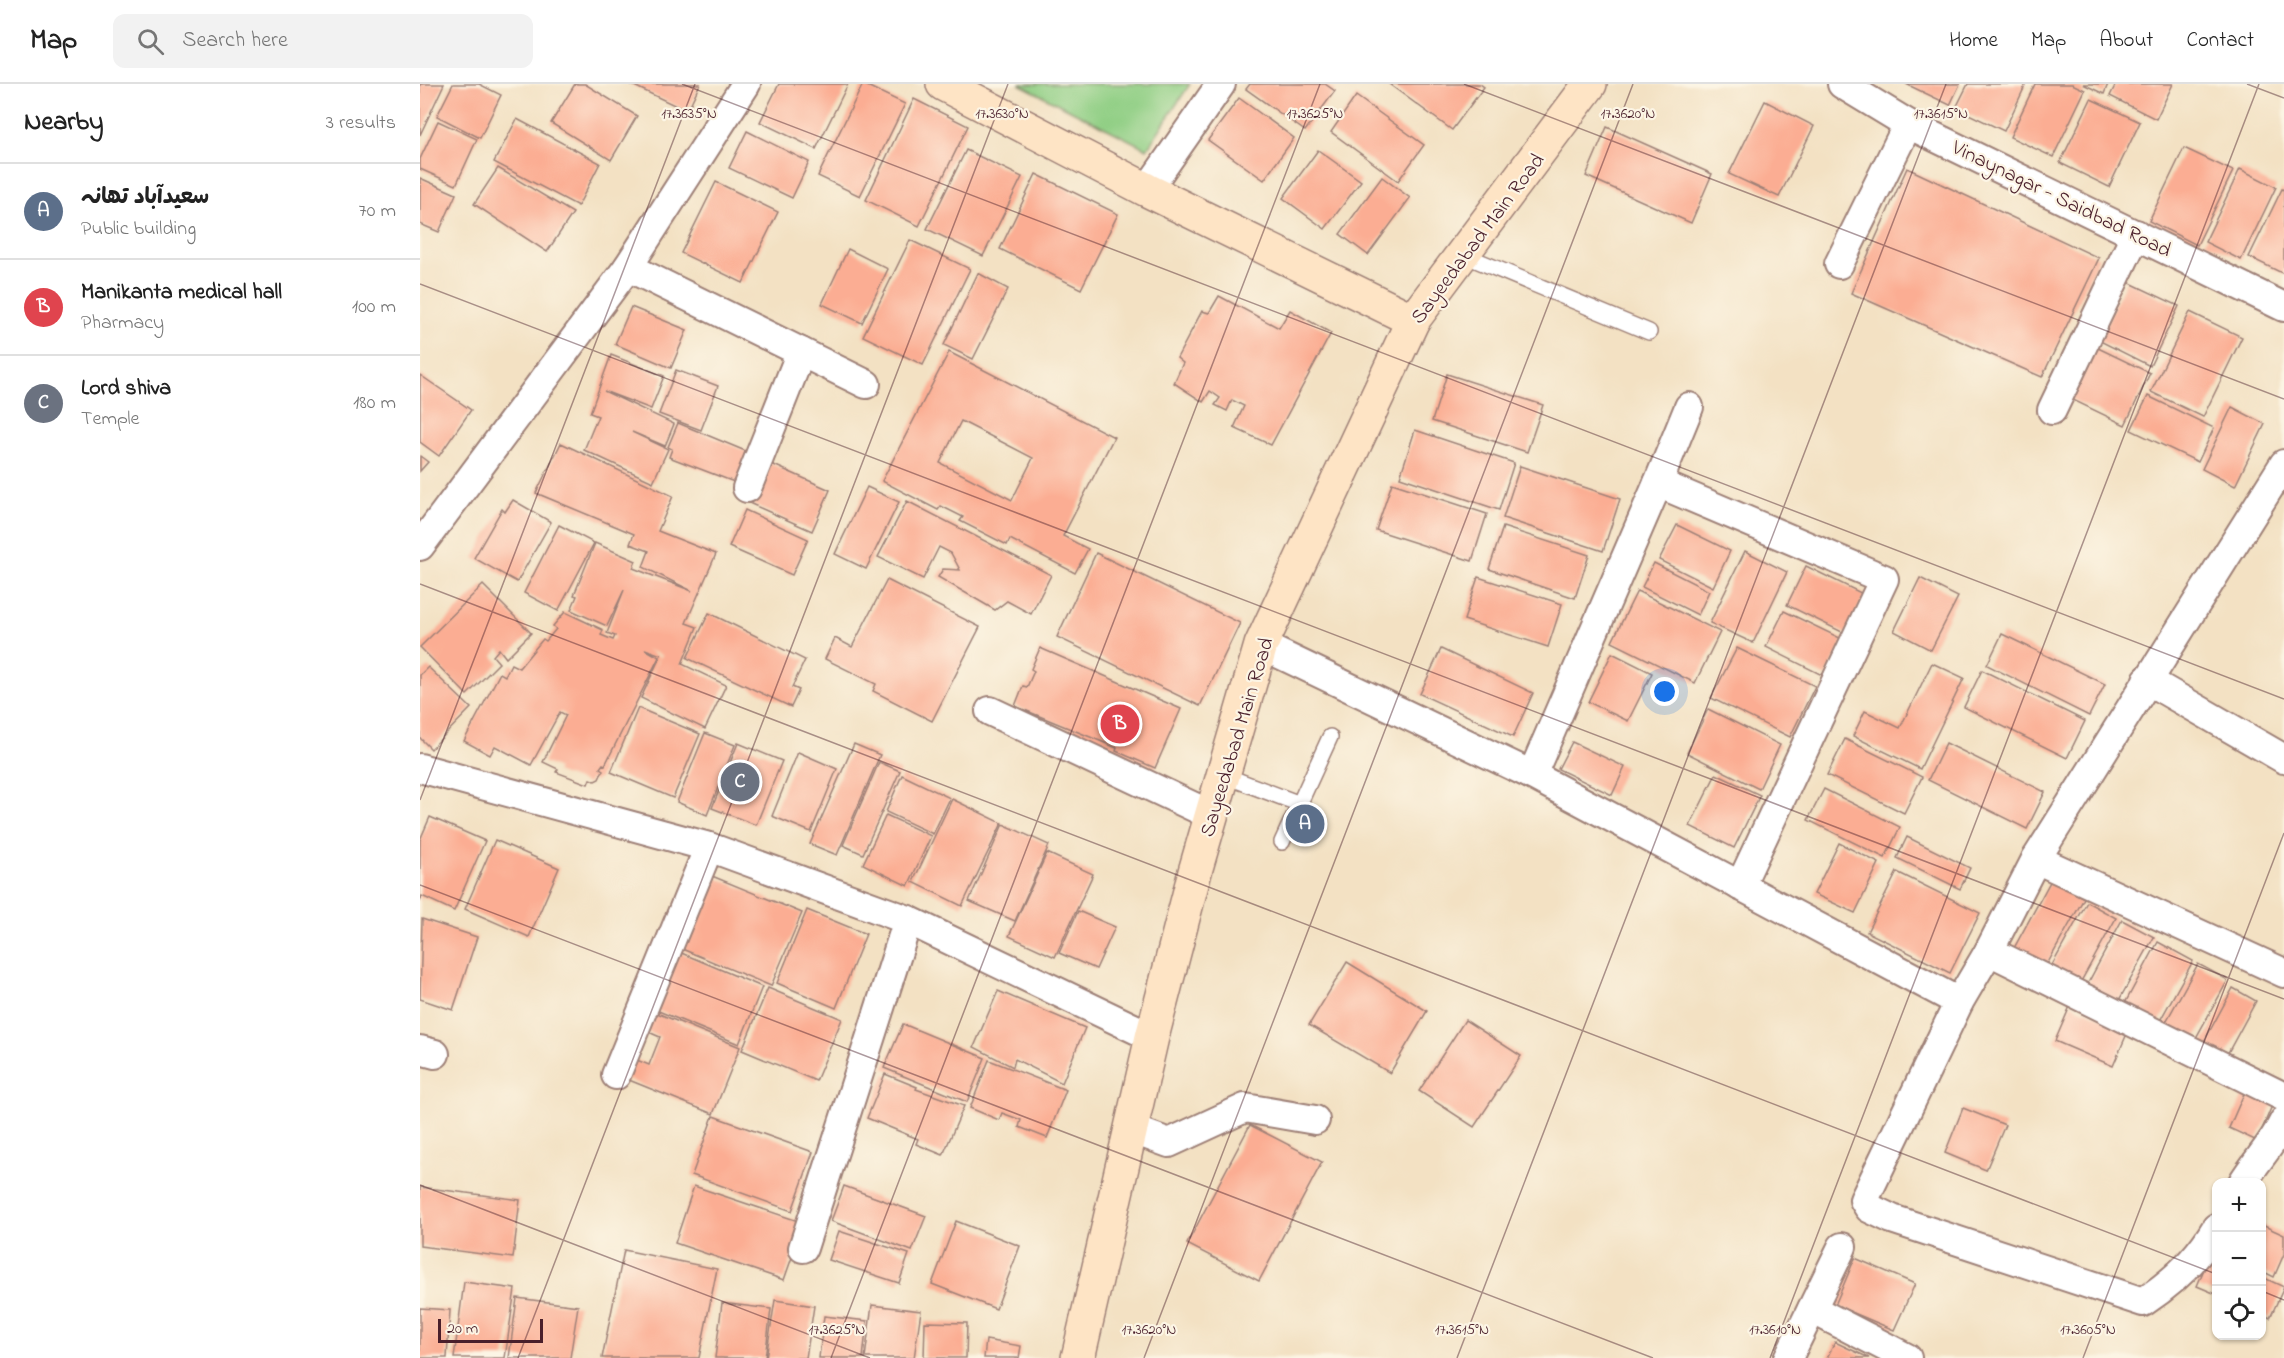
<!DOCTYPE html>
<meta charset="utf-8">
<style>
:root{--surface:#fff;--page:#f2f2f2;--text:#222;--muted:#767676;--line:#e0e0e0;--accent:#ea580c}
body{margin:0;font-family:"Indie Flower","Playpen Sans Arabic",sans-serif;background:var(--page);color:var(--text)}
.controls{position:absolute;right:18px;bottom:18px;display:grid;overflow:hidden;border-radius:12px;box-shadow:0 2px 4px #0004}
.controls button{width:54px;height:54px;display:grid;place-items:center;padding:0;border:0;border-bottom:2px solid var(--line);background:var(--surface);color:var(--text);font:30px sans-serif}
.scale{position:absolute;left:18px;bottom:15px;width:105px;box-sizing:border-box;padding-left:6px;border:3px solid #4a1f2b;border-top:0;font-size:16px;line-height:21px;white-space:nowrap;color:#4a1f2b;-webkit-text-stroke:4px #fcf5e5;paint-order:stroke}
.you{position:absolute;left:1245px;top:608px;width:21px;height:21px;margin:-15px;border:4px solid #fff;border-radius:50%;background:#1a73e8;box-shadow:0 0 0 9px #1a73e833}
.badge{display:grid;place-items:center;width:39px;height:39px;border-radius:50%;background:var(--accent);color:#fff;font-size:20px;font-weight:700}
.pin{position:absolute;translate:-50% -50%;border:3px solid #fff;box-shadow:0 2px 6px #0006}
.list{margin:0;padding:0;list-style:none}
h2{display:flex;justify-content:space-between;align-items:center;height:78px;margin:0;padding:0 24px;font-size:26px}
h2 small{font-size:20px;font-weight:400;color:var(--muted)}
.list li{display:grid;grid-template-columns:39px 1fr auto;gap:18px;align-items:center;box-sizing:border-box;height:96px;padding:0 24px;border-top:2px solid var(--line)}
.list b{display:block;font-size:22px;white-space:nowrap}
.list p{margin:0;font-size:20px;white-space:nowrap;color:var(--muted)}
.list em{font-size:20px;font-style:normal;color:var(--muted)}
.icon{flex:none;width:33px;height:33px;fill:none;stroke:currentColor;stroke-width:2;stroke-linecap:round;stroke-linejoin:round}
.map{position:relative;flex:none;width:1864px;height:1274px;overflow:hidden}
header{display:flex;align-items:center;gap:36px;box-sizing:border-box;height:84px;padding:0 30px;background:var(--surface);border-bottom:2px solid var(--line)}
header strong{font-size:28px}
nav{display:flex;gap:33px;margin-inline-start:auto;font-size:21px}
.search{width:420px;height:54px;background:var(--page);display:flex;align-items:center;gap:15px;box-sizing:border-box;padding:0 21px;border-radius:12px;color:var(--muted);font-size:22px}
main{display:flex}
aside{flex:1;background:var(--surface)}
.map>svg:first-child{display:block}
.green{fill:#91cf85;stroke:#6e7758;stroke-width:1.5}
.building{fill:#fbad93;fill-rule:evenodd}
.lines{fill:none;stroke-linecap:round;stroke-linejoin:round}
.lane-casing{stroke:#9e8077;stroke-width:18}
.street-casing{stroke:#9e8077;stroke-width:32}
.secondary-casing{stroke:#9e8077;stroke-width:36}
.lane{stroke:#fff;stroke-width:15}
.street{stroke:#fff;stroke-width:28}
.secondary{stroke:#fee4c5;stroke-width:33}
.ticks{fill:none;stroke:#4a1f2b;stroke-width:1.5;stroke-opacity:0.45}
.labels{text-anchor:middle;stroke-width:4.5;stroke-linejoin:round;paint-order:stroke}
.street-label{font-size:21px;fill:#4a1f2b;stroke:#fcf5e5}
.ticks-label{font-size:15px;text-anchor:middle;fill:#4a1f2b;stroke:#fcf5e5;stroke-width:4.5;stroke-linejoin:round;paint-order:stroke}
</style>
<header>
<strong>Map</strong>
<div class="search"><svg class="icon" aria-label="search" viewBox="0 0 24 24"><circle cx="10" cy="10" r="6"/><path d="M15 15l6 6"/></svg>Search here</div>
<nav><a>Home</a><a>Map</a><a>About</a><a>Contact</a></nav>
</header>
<main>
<aside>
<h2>Nearby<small>3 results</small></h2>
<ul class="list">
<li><span class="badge" style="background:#5c6f8a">A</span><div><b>سعیدآباد تھانہ</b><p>Public building</p></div><em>70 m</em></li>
<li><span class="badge" style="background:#e0444e">B</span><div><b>Manikanta medical hall</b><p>Pharmacy</p></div><em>100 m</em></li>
<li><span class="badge" style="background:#6b7280">C</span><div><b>Lord shiva</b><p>Temple</p></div><em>180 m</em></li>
</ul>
</aside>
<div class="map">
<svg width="1864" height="1274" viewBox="0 0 1864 1274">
<rect width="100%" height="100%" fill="#fcf5e5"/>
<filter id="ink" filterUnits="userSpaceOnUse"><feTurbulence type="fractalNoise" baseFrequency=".0167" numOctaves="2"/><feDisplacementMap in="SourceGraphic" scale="12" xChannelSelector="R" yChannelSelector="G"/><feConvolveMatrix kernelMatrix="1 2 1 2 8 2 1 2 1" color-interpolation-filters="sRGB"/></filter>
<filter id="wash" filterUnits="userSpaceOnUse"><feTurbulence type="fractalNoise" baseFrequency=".008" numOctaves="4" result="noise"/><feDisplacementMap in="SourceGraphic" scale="24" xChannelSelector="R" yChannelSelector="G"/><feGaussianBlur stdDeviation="1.35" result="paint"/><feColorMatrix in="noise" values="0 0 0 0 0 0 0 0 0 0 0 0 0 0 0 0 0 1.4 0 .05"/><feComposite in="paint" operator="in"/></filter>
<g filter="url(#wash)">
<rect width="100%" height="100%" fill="#f3e1c3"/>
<polygon class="green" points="599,0 770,0 727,65"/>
<g id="blocks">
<g class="building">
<polygon points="0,0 24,0 0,51"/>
<polygon points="33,0 59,0 81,11 60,54 17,32"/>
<polygon points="155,0 165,0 217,32 191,76 131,39"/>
<polygon points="210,0 280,0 267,27"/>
<polygon points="359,0 428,0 396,65 340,38"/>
<polygon points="443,0 485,20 440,112 398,92"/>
<polygon points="830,0 905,0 915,7 885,47 826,5"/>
<polygon points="969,0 1060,0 1064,3 1032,46"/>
<polygon points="1486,0 1540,0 1530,21"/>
<polygon points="1548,0 1606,0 1584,47 1536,24"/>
<polygon points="1615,0 1652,0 1665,6 1633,73 1590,53"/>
<polygon points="1663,0 1688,0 1684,10"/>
<polygon points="1696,0 1753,0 1736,35 1690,12"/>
<polygon points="936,12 1004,61 978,97 911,48"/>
<polygon points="819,14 874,54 844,96 788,56"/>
<polygon points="494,15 548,42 499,142 446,116"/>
<polygon points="1671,15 1720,38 1689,103 1640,79"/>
<polygon points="1345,17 1394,42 1359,113 1309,90"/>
<polygon points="97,35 180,79 158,122 74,78"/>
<polygon points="18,37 57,55 36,101 0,85 0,75"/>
<polygon points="1187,43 1292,90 1271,139 1166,92"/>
<polygon points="327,47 389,78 372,114 309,84"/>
<polygon points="1764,64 1813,87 1777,161 1729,137"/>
<polygon points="546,66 602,93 563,172 507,145"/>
<polygon points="898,66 941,97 905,145 863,114"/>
<polygon points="78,84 153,129 127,168 54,120"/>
<polygon points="1487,84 1679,174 1622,293 1431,209"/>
<polygon points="1820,85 1856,103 1821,176 1785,158"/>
<polygon points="616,90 698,130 661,205 580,165"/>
<polygon points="962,93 990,114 948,171 920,150"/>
<polygon points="0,94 36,110 19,148 0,140"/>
<polygon points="296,98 358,128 323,199 261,169"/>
<polygon points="1862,105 1864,106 1864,190 1829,173"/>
<polygon points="490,156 550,185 503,281 443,252"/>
<polygon points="428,165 468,185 442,239 402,220"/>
<polygon points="558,189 588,205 553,275 524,261"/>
<polygon points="1706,197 1759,222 1730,282 1678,256"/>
<polygon points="799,212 859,244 870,226 911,249 851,361 814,344 824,322 812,316 807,327 795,321 800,314 790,307 783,318 754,299 763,279 757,274 782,227 789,229"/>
<polygon points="211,223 267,246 251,284 195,260"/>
<polygon points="1770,228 1822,253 1783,333 1731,308"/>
<polygon points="1676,263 1730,289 1705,341 1651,315"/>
<path d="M529,268L694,353L643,452L668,465L655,489L590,455L587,461L540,437L543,433L521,422L518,426L462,397ZM541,337L613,374L592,416L520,379Z"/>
<polygon points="191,271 244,292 231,325 184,307 254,340 245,362 212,348 248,365 233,398 164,366 178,332 170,329"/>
<polygon points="256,286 298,302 281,346 239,330"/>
<polygon points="1027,290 1123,321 1107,368 1012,337"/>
<polygon points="0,291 51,326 19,372 0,358"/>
<polygon points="1728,312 1794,344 1778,378 1711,346"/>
<polygon points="1812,323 1845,340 1815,402 1782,385"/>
<polygon points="258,339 335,371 322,401 249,373 252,365 248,363"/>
<polygon points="995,346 1094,379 1079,426 980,393"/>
<polygon points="141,359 253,412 238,447 296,470 266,539 277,543 262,580 306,601 285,645 221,614 241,571 225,565 239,573 185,681 183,680 180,684 183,686 179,695 175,697 170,695 168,700 136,688 138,685 123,678 146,631 140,628 111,681 75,662 70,671 44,657 80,589 85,592 91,580 99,584 123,555 126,557 136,545 133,542 145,528 183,546 181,551 193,556 195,552 187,549 204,506 187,542 151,526 157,512 154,511 175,459 216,477 213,484 272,507 223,483 229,467 210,460 214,450 116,409"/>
<polygon points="0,372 8,378 0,387"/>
<polygon points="347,378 410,406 392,447 329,419"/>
<polygon points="1100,382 1200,415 1183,467 1083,434"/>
<polygon points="972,399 1067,430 1052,477 956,446"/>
<polygon points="447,403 479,418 446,485 415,470"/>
<polygon points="93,416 131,438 97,498 54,474 82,425 85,428"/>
<polygon points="487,417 631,491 611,530 587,517 575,526 518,493 523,485 540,486 531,469 519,463 503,495 458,473"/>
<polygon points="325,426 388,455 372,491 309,463"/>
<polygon points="139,441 174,459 138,527 104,509"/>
<polygon points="1257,441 1310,467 1293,503 1239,476"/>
<polygon points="1083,443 1169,471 1155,514 1069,485"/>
<polygon points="1325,467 1367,488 1333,559 1290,539"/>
<polygon points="676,469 820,539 780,622 637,553"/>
<polygon points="1234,479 1289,507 1278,531 1222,503"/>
<polygon points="1386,482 1445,511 1426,550 1367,521"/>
<polygon points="1058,493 1142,520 1128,563 1044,536"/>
<polygon points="1500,494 1538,513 1511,566 1474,547"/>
<polygon points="467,496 560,543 512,637 453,607 456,600 405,575 415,554 432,563"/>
<polygon points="63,501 111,549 86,574 79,565 73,572 79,579 47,611 0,563"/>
<polygon points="1217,507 1300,548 1275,599 1192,558"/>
<polygon points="1364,527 1424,556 1406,593 1346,563"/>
<polygon points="289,529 385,576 372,603 379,606 371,623 267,574"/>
<polygon points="1582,550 1685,600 1669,632 1567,581"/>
<polygon points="620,564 761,625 735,684 696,667 697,664 595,622 603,602 607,603 614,587 611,585"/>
<polygon points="1317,564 1395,602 1370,653 1291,614"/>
<polygon points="1021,565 1113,609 1093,653 1000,610"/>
<polygon points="1192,569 1232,589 1208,637 1168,618"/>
<polygon points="1512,579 1544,594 1500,685 1433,652 1445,627 1480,644"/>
<polygon points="8,583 51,624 11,665 0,654 0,591"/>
<polygon points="1562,586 1665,637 1647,674 1544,623"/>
<polygon points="218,624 280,650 253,714 191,688"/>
<polygon points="1288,625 1360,661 1339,705 1267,669"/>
<polygon points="285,649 315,661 287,731 257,718"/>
<polygon points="1425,655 1502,693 1484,729 1407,691"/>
<polygon points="1152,658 1205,683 1192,711 1138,685"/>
<polygon points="318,659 362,677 336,741 292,724"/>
<polygon points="1526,659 1625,708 1607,745 1508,696"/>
<polygon points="434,660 460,671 417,771 390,760"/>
<polygon points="378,668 417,685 391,748 352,732"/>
<polygon points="459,678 480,687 443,770 423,761"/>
<polygon points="1296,690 1340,711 1314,764 1270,742"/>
<polygon points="482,691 530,714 513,750 466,728"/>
<polygon points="1404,705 1480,743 1465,774 1388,736"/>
<polygon points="532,715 582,739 542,822 493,798"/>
<polygon points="466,731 511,752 488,802 443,780"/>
<polygon points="10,733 65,757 34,827 2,812 0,818 0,756"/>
<polygon points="583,740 629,761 595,837 549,817"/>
<polygon points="1487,753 1550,784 1540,805 1477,774"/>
<polygon points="75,756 139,784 109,853 45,825"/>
<polygon points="1419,759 1459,779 1435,829 1394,810"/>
<polygon points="627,769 673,790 635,873 589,852"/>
<polygon points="1477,788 1560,829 1530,889 1447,848"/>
<polygon points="292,792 382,829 351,902 262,865"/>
<polygon points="1631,796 1664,814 1625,884 1593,866"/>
<polygon points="1667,818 1696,834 1659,901 1630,885"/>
<polygon points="387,826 446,850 416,924 357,899"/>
<polygon points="658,827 695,843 676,885 639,869"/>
<polygon points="2,835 57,853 33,926 0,915"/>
<polygon points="1702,836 1734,853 1698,918 1667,901"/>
<polygon points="1738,858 1773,877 1737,942 1703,923"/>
<polygon points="259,868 342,903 319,960 236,926"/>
<polygon points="927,878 1007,927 970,989 889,941"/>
<polygon points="1778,880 1808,896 1772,961 1742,945"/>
<polygon points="348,904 422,935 396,997 322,966"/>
<polygon points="1813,904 1836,917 1804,976 1781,963"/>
<polygon points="578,907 665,944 642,999 595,975 593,983 554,963"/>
<polygon points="1651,920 1709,945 1693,982 1635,957"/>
<polygon points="232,927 320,963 293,1030 204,994 212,974 229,981 240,953 224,946"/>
<polygon points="1045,936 1101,972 1054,1043 999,1007"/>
<polygon points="483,940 565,974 547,1018 464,984"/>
<polygon points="569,976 646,1006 627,1054 599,1043 601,1036 582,1029 579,1036 550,1024"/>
<polygon points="465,990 497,1003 496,1005 544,1022 523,1071 496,1060 498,1055 447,1034"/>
<polygon points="1826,1005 1854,1017 1837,1057 1809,1044"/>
<polygon points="1543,1024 1585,1041 1566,1086 1525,1069"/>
<polygon points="293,1032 393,1068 372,1127 272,1091"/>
<polygon points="830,1041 902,1078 839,1197 767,1160"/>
<polygon points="274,1102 384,1139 364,1196 255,1159"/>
<polygon points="424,1102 506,1132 492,1167 411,1137"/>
<polygon points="0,1103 100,1116 93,1174 0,1162"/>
<polygon points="536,1137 600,1162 576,1225 512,1200"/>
<polygon points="1842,1141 1864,1151 1864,1170 1854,1193 1842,1187"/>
<polygon points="419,1147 489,1170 479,1199 409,1176"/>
<polygon points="204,1166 297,1185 279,1274 182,1274"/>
<polygon points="1790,1171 1796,1173 1796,1210 1777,1202"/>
<polygon points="1435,1174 1495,1200 1474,1246 1415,1221"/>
<polygon points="1842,1193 1864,1203 1850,1234 1842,1230"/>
<polygon points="44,1198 95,1205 85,1274 34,1274"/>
<polygon points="97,1214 158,1222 150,1274 89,1274"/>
<polygon points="355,1216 394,1222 386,1274 346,1274"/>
<polygon points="302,1219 351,1225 345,1274 295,1274"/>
<polygon points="452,1221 501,1227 494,1274 445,1274"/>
<polygon points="0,1224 30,1226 27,1274 0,1274"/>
<polygon points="404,1232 447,1237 443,1274 399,1274"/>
<polygon points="505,1238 547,1239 546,1274 504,1274"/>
<polygon points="566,1256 601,1262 599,1274 564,1274"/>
<polygon points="1415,1258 1449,1274 1407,1274"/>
</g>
</g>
</g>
<g filter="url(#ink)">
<use href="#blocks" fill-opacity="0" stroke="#9e8077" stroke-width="1.5"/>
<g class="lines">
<defs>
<g id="lane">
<polyline points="1044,171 1229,248"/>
<polyline points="803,691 880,720"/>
<polyline points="862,758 910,653"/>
</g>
<g id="street">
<polyline points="1422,0 1488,40 1864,223"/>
<polyline points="727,106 801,0"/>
<polyline points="1419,180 1488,40"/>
<polyline points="208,183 446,300"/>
<polyline points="1269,323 1238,399 1464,495 1320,802"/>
<polyline points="1632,326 1716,150"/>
<polyline points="327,404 381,268"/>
<polyline points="0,462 208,183 326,0"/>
<polyline points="841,561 1112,691 1539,918"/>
<polyline points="1727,596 1864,675"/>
<polyline points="570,627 791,731"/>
<polyline points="0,684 289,763 488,836 732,953"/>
<polyline points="1112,691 1238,399"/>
<polyline points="1616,775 1864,889"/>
<polyline points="1569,867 1864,1013"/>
<polyline points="0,966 15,970"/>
<polyline points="196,991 289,763"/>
<polyline points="711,1045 749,1059 825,1024 895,1036"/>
<path d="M1823,1098C1836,1077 1853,1060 1864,1037"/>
<path d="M1796,1144C1779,1173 1752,1199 1723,1218L1472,1135L1449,1124L1444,1116L1539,918L1569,867L1616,775L1864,380"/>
<polyline points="383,1164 488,836"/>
<polyline points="1392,1225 1487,1274"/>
<polyline points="1368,1274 1422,1163"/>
</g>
<g id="secondary">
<polyline points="523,0 727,106 993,236"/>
<polyline points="658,1274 732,953 776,784 841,561 993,236 1170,0"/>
</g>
</defs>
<use href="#lane" class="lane-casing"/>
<use href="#street" class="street-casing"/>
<use href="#secondary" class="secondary-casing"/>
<use href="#lane" class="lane"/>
<use href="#street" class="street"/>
<use href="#secondary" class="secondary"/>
</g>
</g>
<path class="ticks" d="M262,0L1864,615M1044,0L1864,315M1827,0L1864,14M0,200L1864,915M0,500L1796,1190M0,716L275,0M0,801L1233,1274M0,1101L450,1274M1842,1207L1864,1216M98,1274L588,0M411,1274L900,0M724,1274L1213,0M1037,1274L1526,0M1350,1274L1839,0M1663,1274L1864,749"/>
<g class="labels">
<g class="street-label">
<text transform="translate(1642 114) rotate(26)" y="7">Vinaynagar - Saidbad Road</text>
<text transform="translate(1057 154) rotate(-53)" y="7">Sayeedabad Main Road</text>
<text transform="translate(816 653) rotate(-73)" y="7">Sayeedabad Main Road</text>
</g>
</g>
<g class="ticks-label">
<text x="269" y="34">17.3635°N</text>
<text x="582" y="34">17.3630°N</text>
<text x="895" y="34">17.3625°N</text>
<text x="1208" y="34">17.3620°N</text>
<text x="1521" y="34">17.3615°N</text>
<text x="417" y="1250">17.3625°N</text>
<text x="729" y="1250">17.3620°N</text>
<text x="1042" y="1250">17.3615°N</text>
<text x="1355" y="1250">17.3610°N</text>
<text x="1668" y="1250">17.3605°N</text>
</g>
</svg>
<div class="controls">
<button>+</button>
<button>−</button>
<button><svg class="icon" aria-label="locate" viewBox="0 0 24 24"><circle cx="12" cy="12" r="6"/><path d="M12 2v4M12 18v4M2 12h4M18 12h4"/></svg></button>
</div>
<div class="scale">20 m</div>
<div class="you"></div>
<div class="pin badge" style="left:885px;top:740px;background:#5c6f8a">A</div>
<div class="pin badge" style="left:700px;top:640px;background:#e0444e">B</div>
<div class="pin badge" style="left:320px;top:698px;background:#6b7280">C</div>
</div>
</main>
